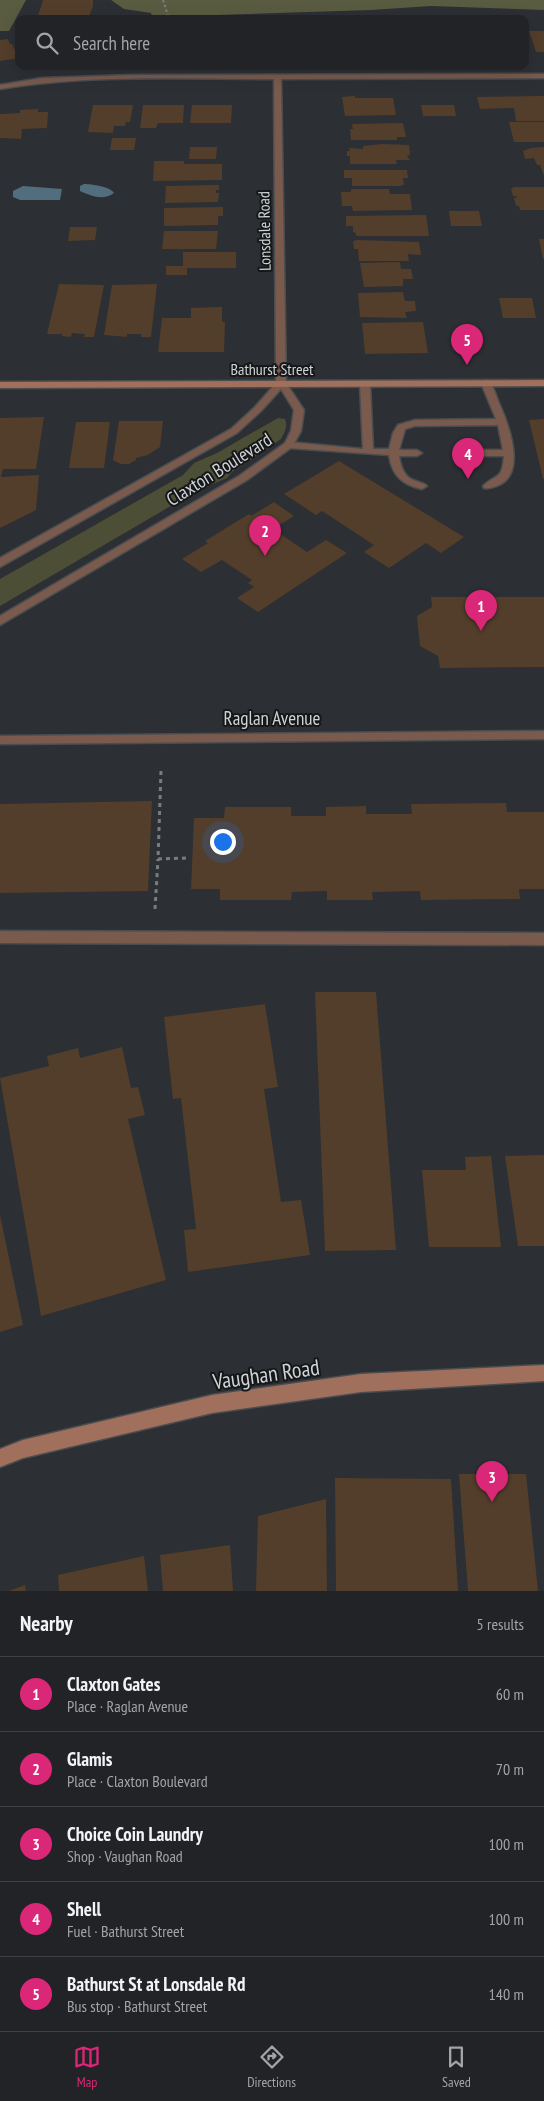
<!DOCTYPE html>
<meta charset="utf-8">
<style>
:root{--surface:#212326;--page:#292b2e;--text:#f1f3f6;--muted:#a2a4a7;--line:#3e4043;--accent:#db2777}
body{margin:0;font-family:"PT Sans Narrow",sans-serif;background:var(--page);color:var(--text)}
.you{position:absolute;left:222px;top:841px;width:18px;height:18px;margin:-12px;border:4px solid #fff;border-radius:50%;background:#1a73e8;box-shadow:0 0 0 8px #1a73e833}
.badge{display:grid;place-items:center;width:32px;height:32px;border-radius:50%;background:var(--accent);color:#fff;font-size:16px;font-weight:700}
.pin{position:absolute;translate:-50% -41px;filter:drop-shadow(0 1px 2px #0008)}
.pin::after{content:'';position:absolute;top:26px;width:18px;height:15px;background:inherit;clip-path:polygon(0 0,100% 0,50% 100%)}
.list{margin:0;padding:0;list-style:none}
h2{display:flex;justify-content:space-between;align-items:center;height:65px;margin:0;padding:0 20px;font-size:21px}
h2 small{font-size:16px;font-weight:400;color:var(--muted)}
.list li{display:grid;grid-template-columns:32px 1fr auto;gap:15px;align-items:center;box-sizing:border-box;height:75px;padding:0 20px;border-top:1px solid var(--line)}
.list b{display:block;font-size:19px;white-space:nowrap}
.list p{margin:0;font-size:16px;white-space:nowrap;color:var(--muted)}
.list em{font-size:16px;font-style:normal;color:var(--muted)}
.icon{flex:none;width:28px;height:28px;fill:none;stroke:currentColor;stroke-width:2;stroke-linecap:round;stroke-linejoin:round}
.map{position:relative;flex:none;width:544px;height:1591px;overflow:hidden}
.search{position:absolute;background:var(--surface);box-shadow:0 5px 20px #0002;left:15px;right:15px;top:15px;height:55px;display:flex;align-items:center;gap:12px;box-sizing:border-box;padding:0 18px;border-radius:10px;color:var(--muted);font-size:19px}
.sheet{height:440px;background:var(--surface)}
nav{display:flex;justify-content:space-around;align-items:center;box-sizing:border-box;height:70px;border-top:1px solid var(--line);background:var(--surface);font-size:14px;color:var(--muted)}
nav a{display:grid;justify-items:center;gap:2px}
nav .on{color:var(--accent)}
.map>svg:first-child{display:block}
.green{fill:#4c4f36}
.forest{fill:#595c41}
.water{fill:#526d7e}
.building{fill:#533e2b}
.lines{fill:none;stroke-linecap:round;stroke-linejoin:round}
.lane-casing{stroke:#4a4d50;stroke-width:3}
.street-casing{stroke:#4a4d50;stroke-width:3}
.secondary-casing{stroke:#4a4d50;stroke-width:3}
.path-far1{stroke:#7a7d80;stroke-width:2;stroke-dasharray:2.5 2.5;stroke-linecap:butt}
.path{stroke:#7a7d80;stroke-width:3;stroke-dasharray:4 4;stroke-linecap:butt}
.lane{fill:#795a4d;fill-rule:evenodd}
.street{fill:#795a4d;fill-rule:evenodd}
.secondary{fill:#a1705c;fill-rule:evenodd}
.labels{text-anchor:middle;stroke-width:4;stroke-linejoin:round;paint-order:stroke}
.far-street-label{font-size:16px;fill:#d0d3d5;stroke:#161719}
.street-label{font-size:19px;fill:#d0d3d5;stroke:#161719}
.near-street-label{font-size:22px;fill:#d0d3d5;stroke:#161719}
</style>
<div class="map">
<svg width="544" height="1591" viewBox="0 0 544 1591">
<rect width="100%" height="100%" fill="#2c2f33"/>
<path class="green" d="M278,418L285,419C288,426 285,432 281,439L232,472L227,478L198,490L0,606V579L183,475L194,463L217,453Z"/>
<g class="forest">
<polygon points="0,0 26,0 9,31 0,31"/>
<polygon points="111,0 544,0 544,10 431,6 371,10 187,16 186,18 153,19 151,13 124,9"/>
</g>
<g class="water">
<path d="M84,184C92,184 111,187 114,193C103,201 91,196 80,191V186Z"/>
<polygon points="23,186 62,189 60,200 20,200 13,197 13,191"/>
</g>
<g class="building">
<polygon points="43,0 93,0 93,6 88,19 37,19"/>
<polygon points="529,31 544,31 544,52 536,52"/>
<polygon points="8,39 10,44 12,44 19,58 0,61 0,40"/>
<polygon points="355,96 355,98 393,98 396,115 345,116 342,97"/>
<polygon points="544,96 544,121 516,121 514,108 480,109 477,97"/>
<polygon points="93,105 133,105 130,122 126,122 125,126 114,126 113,133 88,132"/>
<polygon points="143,105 184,105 183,123 158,123 156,128 140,128"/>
<polygon points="192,105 232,105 231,123 190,123"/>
<polygon points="421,105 454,105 456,116 423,116"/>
<polygon points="38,109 38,112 48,112 47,128 22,129 21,139 0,138 0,114 20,113 20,110"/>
<polygon points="509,122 544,122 544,142 514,142"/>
<polygon points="403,123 406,137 397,137 397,140 351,140 350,129 353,129 352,124"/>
<polygon points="112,138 136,138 134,150 110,150"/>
<polygon points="382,144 409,145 410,155 407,156 410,160 396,160 397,164 350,164 350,156 347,156 347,151 350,151 349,148 363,149 363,146"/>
<polygon points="190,147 217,147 216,159 189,159"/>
<polygon points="544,147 544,176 540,165 537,165 534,158 525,159 523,151 531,148"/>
<polygon points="154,161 184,161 184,164 222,164 222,180 153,181"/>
<polygon points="344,170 407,170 408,178 403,178 404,185 399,186 352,186 352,178 344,178"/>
<polygon points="219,185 219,190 216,190 216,193 219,193 218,202 165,203 166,186"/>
<polygon points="514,187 544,187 544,210 520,210 519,206 516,206 514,198 517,198 516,196 513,196 511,189"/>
<polygon points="351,189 389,189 390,194 410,194 412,210 353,211 352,206 342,206 341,192 351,192"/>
<polygon points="223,207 223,216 218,216 218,225 164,226 164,208"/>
<polygon points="449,211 479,211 482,226 451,226"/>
<polygon points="426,215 429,236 356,236 356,233 353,232 353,226 346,226 346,216"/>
<polygon points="70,227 97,227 95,240 68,241"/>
<polygon points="164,231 218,231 216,249 162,249"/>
<polygon points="539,239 544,239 544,259 543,259"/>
<polygon points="358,240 419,242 421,255 408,254 409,261 359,261 358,249 354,249 353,241"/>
<polygon points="183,252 236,252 236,268 187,268 187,275 166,275 166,266 183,266"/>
<polygon points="400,262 401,269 411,269 413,279 403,279 403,286 364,287 360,263"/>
<polygon points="59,284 104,285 94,337 84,337 85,334 72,333 71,337 62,336 62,334 47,334"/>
<polygon points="157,284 151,337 141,337 141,334 127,334 127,337 104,335 112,285"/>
<polygon points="403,292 405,301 415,301 416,311 405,312 407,318 360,317 358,293"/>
<polygon points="499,298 532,298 536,318 503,318"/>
<polygon points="222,307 222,322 225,322 224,352 158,352 162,318 191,318 191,308"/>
<polygon points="423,322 428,353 365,354 362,323"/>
<polygon points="44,417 36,469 3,469 1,477 39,475 36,510 0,528 0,418"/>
<polygon points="544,419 544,479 543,479 529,420"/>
<polygon points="119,421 163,421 160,447 148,455 136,458 136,460 129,464 121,464 113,460"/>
<polygon points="76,422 110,422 104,468 69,468"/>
<polygon points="339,461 464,537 441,553 426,543 389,568 364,552 374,545 322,511 316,515 284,494"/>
<polygon points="274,502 294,516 273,529 307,552 326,540 347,553 258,612 237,598 254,587 248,583 252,580 222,560 201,572 182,559 208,543 205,541 249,514 251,516"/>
<polygon points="431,597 544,597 544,667 440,668 438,656 420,646 417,616 432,607"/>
<polygon points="152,801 148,891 0,893 0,804"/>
<polygon points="506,803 507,812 544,812 544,889 519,889 520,899 421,900 420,891 372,892 373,900 327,900 327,891 292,892 291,900 220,900 220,889 191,889 194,818 224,818 225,807 291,807 291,816 326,816 326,807 366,806 366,814 412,814 411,804"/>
<polygon points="315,992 376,992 396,1250 325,1251"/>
<polygon points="265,1004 278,1087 264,1089 281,1202 301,1200 310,1255 188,1272 184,1230 196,1229 181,1098 173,1099 164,1017"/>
<polygon points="122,1047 131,1088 138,1087 145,1115 128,1119 166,1280 41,1316 0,1078 49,1066 47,1056 78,1048 80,1058"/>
<polygon points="544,1155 544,1246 518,1246 505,1156"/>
<polygon points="491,1156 501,1247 429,1247 422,1170 466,1170 465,1157"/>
<polygon points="0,1215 23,1325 0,1332"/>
<polygon points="459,1474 526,1474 538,1591 468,1591"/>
<polygon points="335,1478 451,1479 458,1591 336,1591"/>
<polygon points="326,1499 327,1591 256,1591 258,1516"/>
<polygon points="230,1545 233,1591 163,1591 160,1555"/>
<polygon points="144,1556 148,1591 59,1591 58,1575"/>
<polygon points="25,1585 26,1591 9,1591"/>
</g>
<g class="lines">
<defs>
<g id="lane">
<path d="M486,380C493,383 496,396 499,403C508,423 527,472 499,485C494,487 490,489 484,488L483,486C497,473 502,481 504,456H482L477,453L482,450H503L498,425L415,426L405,429L399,450H417L422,453L417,456H399C401,467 404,478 416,481C421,483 424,483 427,486L422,489C403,485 392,476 389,455L289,448L284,445L289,442L363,449L360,384L365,381L370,384L373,449H389L393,433L398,425L415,420L496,419L481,383Z"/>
<polygon points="0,931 544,933 544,945 0,943"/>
</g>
<g id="street">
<path d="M544,74V78L281,79L286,383L304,410L301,431L292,447L247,480L0,625V616L239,476L285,443L291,431L294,410L281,389L261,411L237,433L0,567V558L231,429L255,407L276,383L274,79C183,79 90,74 0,89V85L42,78L132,75Z"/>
<polygon points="544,731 544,739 0,744 0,736"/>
</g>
<g id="secondary">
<polygon points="544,380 544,386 0,388 0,382"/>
<polygon points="544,1365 544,1381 361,1392 212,1413 23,1458 0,1467 0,1449 23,1440 212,1395 361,1374"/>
</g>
</defs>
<use href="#lane" class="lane-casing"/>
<use href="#street" class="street-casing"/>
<use href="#secondary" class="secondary-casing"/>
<polyline class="path-far1" points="163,0 169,19"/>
<g class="path">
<polyline points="161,771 158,859 188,858"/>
<polyline points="155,909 158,859"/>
</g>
<use href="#lane" class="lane"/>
<use href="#street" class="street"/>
<use href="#secondary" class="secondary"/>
</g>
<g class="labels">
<g class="far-street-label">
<text transform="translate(264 231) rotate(-91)" y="6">Lonsdale Road</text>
<text x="272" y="375">Bathurst Street</text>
</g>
<g class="street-label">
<text transform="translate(219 469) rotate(-32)" y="7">Claxton Boulevard</text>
<text x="272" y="725">Raglan Avenue</text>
</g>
<g class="near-street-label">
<text transform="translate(266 1374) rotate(-8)" y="8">Vaughan Road</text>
</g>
</g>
</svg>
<div class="you"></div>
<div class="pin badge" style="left:481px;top:631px">1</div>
<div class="pin badge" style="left:265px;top:556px">2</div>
<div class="pin badge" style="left:492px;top:1502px">3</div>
<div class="pin badge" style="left:468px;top:479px">4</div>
<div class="pin badge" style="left:467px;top:365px">5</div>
<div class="search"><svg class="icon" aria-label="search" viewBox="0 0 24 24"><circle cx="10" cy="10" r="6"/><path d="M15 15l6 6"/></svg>Search here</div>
</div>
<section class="sheet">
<h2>Nearby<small>5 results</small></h2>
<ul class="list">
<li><span class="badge">1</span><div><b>Claxton Gates</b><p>Place · Raglan Avenue</p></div><em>60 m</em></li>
<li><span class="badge">2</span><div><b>Glamis</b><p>Place · Claxton Boulevard</p></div><em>70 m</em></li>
<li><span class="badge">3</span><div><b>Choice Coin Laundry</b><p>Shop · Vaughan Road</p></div><em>100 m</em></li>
<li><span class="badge">4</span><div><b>Shell</b><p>Fuel · Bathurst Street</p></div><em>100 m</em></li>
<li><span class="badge">5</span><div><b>Bathurst St at Lonsdale Rd</b><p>Bus stop · Bathurst Street</p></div><em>140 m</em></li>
</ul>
</section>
<nav>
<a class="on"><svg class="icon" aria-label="map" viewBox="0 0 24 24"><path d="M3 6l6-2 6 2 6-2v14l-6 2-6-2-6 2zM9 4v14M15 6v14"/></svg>Map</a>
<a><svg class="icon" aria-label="directions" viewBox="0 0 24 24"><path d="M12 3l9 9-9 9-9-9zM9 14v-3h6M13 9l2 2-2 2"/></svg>Directions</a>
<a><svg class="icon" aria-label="saved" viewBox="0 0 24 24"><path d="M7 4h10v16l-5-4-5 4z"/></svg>Saved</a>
</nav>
